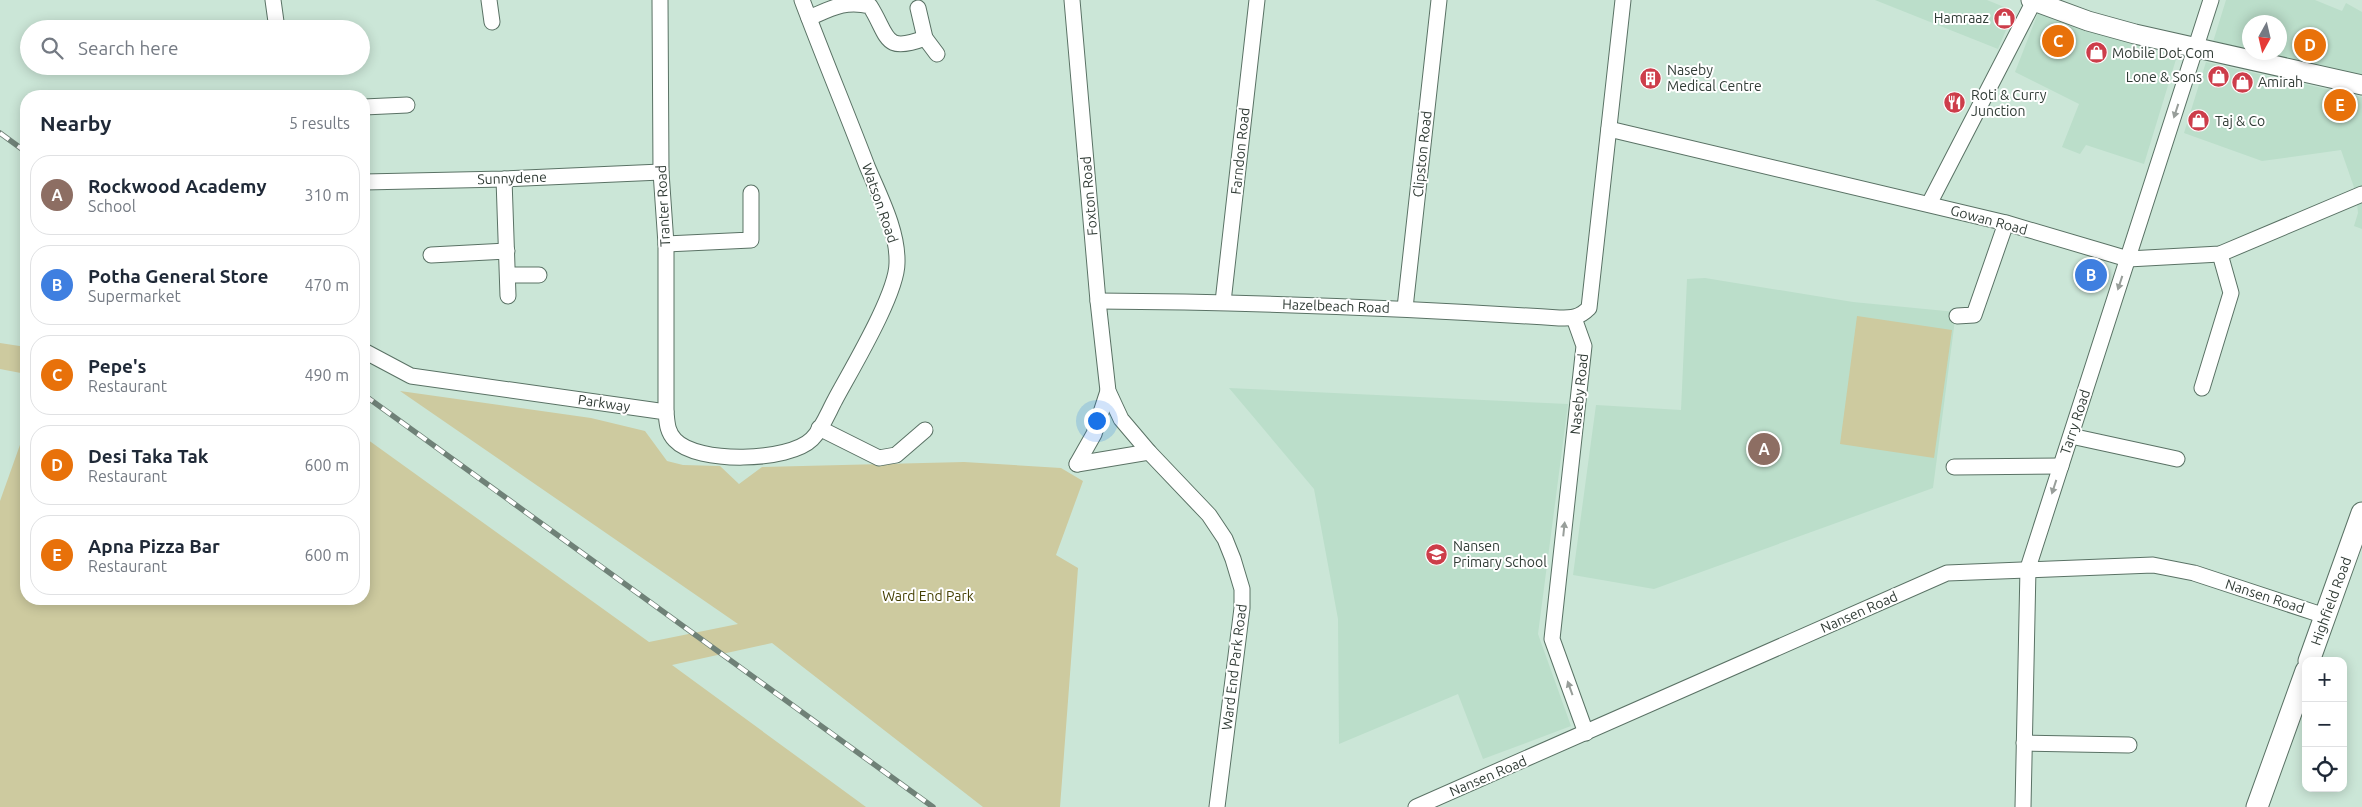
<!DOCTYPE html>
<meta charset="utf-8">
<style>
:root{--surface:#fff;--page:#f2f2f3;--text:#1f2937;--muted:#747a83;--line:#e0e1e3;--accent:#cd3d4a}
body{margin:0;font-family:Ubuntu,sans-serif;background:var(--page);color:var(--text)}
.controls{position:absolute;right:15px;bottom:15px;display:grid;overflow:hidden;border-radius:10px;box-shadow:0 2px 12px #0003}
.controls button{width:45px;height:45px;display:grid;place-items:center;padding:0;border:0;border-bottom:1px solid var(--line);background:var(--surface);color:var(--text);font:25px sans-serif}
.compass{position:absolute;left:2242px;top:15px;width:45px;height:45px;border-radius:50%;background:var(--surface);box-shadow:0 2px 12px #0003;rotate:188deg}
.you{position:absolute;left:1096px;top:420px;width:18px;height:18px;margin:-12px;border:4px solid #fff;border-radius:50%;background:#1a73e8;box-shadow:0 0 0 8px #1a73e833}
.badge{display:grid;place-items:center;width:32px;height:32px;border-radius:50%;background:var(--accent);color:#fff;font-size:16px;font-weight:700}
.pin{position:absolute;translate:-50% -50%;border:2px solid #fff;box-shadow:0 1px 5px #0006}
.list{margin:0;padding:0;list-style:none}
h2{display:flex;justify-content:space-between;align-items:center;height:65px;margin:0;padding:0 20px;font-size:21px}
h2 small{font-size:16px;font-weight:400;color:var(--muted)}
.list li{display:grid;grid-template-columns:32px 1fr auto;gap:15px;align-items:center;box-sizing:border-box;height:80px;margin:0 10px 10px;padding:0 10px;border:1px solid var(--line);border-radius:20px}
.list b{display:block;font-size:19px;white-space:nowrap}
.list p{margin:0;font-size:16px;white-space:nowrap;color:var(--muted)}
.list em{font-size:16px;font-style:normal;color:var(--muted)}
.icon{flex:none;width:28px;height:28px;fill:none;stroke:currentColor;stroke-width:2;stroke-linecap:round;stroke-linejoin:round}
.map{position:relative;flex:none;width:2362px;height:807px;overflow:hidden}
.search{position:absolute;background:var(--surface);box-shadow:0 2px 12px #0003;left:20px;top:20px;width:350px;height:55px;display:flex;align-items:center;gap:12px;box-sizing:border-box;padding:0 18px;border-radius:28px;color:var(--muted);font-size:19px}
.panel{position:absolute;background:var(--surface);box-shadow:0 2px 12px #0003;left:20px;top:90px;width:350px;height:515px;border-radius:20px}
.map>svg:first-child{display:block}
.built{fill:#bbdeca}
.green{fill:#cdca9f}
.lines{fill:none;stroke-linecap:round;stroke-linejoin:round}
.minor-casing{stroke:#5a7265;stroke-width:17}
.tertiary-casing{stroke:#5a7265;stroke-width:21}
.secondary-casing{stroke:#5a7265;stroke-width:23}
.minor{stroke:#fff;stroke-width:15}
.tertiary{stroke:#fff;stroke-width:19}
.secondary{stroke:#fff;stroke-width:21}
.rail-casing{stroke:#6f8177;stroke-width:5.5}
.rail{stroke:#fff;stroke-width:4;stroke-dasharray:11;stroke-linecap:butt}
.oneway{fill:#989e9a}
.labels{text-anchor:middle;stroke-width:4;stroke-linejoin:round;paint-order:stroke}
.poi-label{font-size:14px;fill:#313c36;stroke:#fff;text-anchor:start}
.street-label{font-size:14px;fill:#313c36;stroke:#fff}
.park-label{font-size:14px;fill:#443f02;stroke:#fff}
</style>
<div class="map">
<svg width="2362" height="807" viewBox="0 0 2362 807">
<rect width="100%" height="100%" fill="#cbe6d7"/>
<g class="built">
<polygon points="1875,0 1987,0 2014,11 1998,49"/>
<polygon points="2226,0 2315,0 2342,11 2346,3 2362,12 2362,76 2258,53 2280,52 2280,22 2250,22 2249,51 2213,42"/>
<polygon points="2038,13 2177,56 2144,164 2086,145 2080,154 2062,147 2079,104 2015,72"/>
<polygon points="2206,62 2362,97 2362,229 2354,226 2358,213 2356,193 2341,150 2262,161 2184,133"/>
<polygon points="1705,278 1853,302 1956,312 1933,488 1654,589 1573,575 1596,405 1681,410 1687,279"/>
<polygon points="1229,388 1568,404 1538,634 1571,726 1483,759 1458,694 1339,744 1338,619 1314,489"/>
</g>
<g class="green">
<polygon points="1857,316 1952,330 1934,458 1840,444"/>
<polygon points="0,343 26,347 26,374 0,369"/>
<polygon points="400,391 591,418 645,431 667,461 683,465 720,466 739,484 762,467 964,462 1061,468 1083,481 1056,555 1078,568 1060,807 983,807 772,643 672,665 866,807 0,807 0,501 26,428 26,599 364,599 364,437 649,642 738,624"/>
</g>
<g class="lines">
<defs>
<g id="minor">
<polyline points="273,0 277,29"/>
<polyline points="489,0 492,22"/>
<polyline points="660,0 661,172 666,244 666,412"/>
<polyline points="1072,0 1098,301 1108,391 1121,419 1149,452 1209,515 1225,539 1233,559 1242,589 1242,608 1217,807"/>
<polyline points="918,8 925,38 937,54"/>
<path d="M809,18C832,8 845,0 870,6C889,36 883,54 925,38"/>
<polyline points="364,107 407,105"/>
<polyline points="1609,129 2006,223 2128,259 2220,254 2362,194"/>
<polyline points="504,179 508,296"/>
<polyline points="364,182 504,179 661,172"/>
<polyline points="1929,204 2034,1"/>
<polyline points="666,244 751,240 751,193"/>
<polyline points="431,255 507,251"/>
<polyline points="508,275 539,275"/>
<path d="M1098,301C1252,302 1405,308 1559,318C1572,318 1579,318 1589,308L1623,0"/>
<polyline points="1223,302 1257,0"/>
<polyline points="1405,308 1439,0"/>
<polyline points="1957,316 1974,315 2006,223"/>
<polyline points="1574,318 1584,346 1552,639 1586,733"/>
<path d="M364,351L411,376L666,412C667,422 667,432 675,440C697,464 789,462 812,439C822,429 828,413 835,400C851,370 897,294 897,263C898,230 879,195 867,166C846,111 823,56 802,0"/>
<polyline points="2202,388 2231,293 2220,254"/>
<polyline points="819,428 879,458 896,455 925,430"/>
<polyline points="2071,436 2177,459"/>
<polyline points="1077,464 1094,434 1108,391"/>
<polyline points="1077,464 1149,452"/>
<polyline points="1954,467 2061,466"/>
<polyline points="2024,743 2129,745"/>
<polyline points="1416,807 1947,573 2153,565 2194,573 2325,616"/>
<polyline points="2023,807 2028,568 2211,0"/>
</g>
<polyline id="tertiary" points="2031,0 2088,21 2135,34 2362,85"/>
<g id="secondary">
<polyline points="2309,661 2362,513"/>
<polyline points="2257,807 2306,671"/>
</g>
</defs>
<use href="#minor" class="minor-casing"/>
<use href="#tertiary" class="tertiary-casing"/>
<use href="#secondary" class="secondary-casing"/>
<use href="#minor" class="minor"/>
<use href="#tertiary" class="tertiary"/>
<use href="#secondary" class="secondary"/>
<defs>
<g id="rail">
<polyline points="0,133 26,152"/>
<polyline points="364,395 933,807"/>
</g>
</defs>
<use href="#rail" class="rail-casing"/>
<use href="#rail" class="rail"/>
</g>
<defs><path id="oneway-solid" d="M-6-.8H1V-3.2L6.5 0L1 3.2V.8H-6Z" transform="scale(1.25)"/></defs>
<g class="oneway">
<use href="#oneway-solid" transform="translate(2176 111) rotate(108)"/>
<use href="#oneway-solid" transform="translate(2120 283) rotate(108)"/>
<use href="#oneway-solid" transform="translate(2054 487) rotate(108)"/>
<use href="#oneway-solid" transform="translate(1564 529) rotate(-84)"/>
<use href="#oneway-solid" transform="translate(1570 688) rotate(-110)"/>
</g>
<defs>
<symbol id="shop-disc" viewBox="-11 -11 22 22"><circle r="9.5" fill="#cd3d4a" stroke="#fff"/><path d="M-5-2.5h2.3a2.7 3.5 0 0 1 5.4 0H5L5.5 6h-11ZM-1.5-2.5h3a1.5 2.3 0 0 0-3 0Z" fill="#fff"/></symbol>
<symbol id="building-disc" viewBox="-11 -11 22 22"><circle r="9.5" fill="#cd3d4a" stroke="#fff"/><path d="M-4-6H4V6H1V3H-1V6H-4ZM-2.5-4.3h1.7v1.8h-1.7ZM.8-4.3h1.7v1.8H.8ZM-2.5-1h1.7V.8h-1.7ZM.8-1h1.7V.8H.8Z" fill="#fff"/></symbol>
<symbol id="restaurant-disc" viewBox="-11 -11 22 22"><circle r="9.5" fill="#cd3d4a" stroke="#fff"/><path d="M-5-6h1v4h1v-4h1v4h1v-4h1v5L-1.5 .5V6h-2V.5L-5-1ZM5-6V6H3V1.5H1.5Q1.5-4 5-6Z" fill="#fff"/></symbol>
<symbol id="school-disc" viewBox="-11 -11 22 22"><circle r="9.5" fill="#cd3d4a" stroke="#fff"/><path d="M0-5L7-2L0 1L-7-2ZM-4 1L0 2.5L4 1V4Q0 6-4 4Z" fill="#fff"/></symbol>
</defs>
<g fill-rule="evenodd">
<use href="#shop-disc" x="1992" y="6" width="25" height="25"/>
<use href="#shop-disc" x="2084" y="40" width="25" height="25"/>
<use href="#shop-disc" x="2206" y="64" width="25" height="25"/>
<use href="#building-disc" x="1638" y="66" width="25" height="25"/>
<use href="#shop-disc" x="2230" y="70" width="25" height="25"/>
<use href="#restaurant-disc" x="1942" y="90" width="25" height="25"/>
<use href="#shop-disc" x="2186" y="108" width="25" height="25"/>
<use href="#school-disc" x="1424" y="542" width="25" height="25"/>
</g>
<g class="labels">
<g class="poi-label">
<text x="1989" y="23" text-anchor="end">Hamraaz</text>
<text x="2112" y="58">Mobile Dot Com</text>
<text x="1667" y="75">Naseby<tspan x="1667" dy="16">Medical Centre</tspan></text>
<text x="2202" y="82" text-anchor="end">Lone &amp; Sons</text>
<text x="2258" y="87">Amirah</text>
<text x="1971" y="100">Roti &amp; Curry<tspan x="1971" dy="16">Junction</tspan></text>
<text x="2215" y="126">Taj &amp; Co</text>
<text x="1453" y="551">Nansen<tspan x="1453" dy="16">Primary School</tspan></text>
</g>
<g class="street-label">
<text transform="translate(1240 151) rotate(-84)" y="5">Farndon Road</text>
<text transform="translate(1422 154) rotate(-84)" y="5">Clipston Road</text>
<text transform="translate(512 178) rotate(-2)" y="5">Sunnydene</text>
<text transform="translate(1089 196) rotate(-95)" y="5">Foxton Road</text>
<text transform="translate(880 203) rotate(71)" y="5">Watson Road</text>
<text transform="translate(663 206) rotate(-93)" y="5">Tranter Road</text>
<text transform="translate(1989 220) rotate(15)" y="5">Gowan Road</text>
<text transform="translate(1336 306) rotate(2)" y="5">Hazelbeach Road</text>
<text transform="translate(1579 394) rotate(-84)" y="5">Naseby Road</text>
<text transform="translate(604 403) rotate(8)" y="5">Parkway</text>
<text transform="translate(2075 422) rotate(-72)" y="5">Tarry Road</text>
<text transform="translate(2265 596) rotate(18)" y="5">Nansen Road</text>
<text transform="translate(2331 601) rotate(-70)" y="5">Highfield Road</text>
<text transform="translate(1859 612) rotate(-24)" y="5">Nansen Road</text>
<text transform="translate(1234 667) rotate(-83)" y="5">Ward End Park Road</text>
<text transform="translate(1488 776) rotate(-23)" y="5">Nansen Road</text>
</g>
<g class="park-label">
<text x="928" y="601">Ward End Park</text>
</g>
</g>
</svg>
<div class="controls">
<button>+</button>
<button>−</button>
<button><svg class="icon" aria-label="locate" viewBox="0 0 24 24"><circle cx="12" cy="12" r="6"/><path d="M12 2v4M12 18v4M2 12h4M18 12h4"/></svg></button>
</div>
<svg class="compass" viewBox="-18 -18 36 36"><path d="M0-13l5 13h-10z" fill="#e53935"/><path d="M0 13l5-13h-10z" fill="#747a83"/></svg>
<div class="you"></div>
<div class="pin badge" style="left:1764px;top:449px;background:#8d6e63">A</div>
<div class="pin badge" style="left:2091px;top:275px;background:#3f7fe0">B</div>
<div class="pin badge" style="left:2058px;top:41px;background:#e8710a">C</div>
<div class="pin badge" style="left:2310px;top:45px;background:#e8710a">D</div>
<div class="pin badge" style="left:2340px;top:105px;background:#e8710a">E</div>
<div class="search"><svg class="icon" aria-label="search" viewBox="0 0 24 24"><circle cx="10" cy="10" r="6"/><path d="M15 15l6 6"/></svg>Search here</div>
<section class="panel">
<h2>Nearby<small>5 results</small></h2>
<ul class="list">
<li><span class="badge" style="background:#8d6e63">A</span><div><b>Rockwood Academy</b><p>School</p></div><em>310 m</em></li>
<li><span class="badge" style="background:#3f7fe0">B</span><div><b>Potha General Store</b><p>Supermarket</p></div><em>470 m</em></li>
<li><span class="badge" style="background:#e8710a">C</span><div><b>Pepe's</b><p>Restaurant</p></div><em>490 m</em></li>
<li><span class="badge" style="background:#e8710a">D</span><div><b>Desi Taka Tak</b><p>Restaurant</p></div><em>600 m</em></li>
<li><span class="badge" style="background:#e8710a">E</span><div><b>Apna Pizza Bar</b><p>Restaurant</p></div><em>600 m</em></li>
</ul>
</section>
</div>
